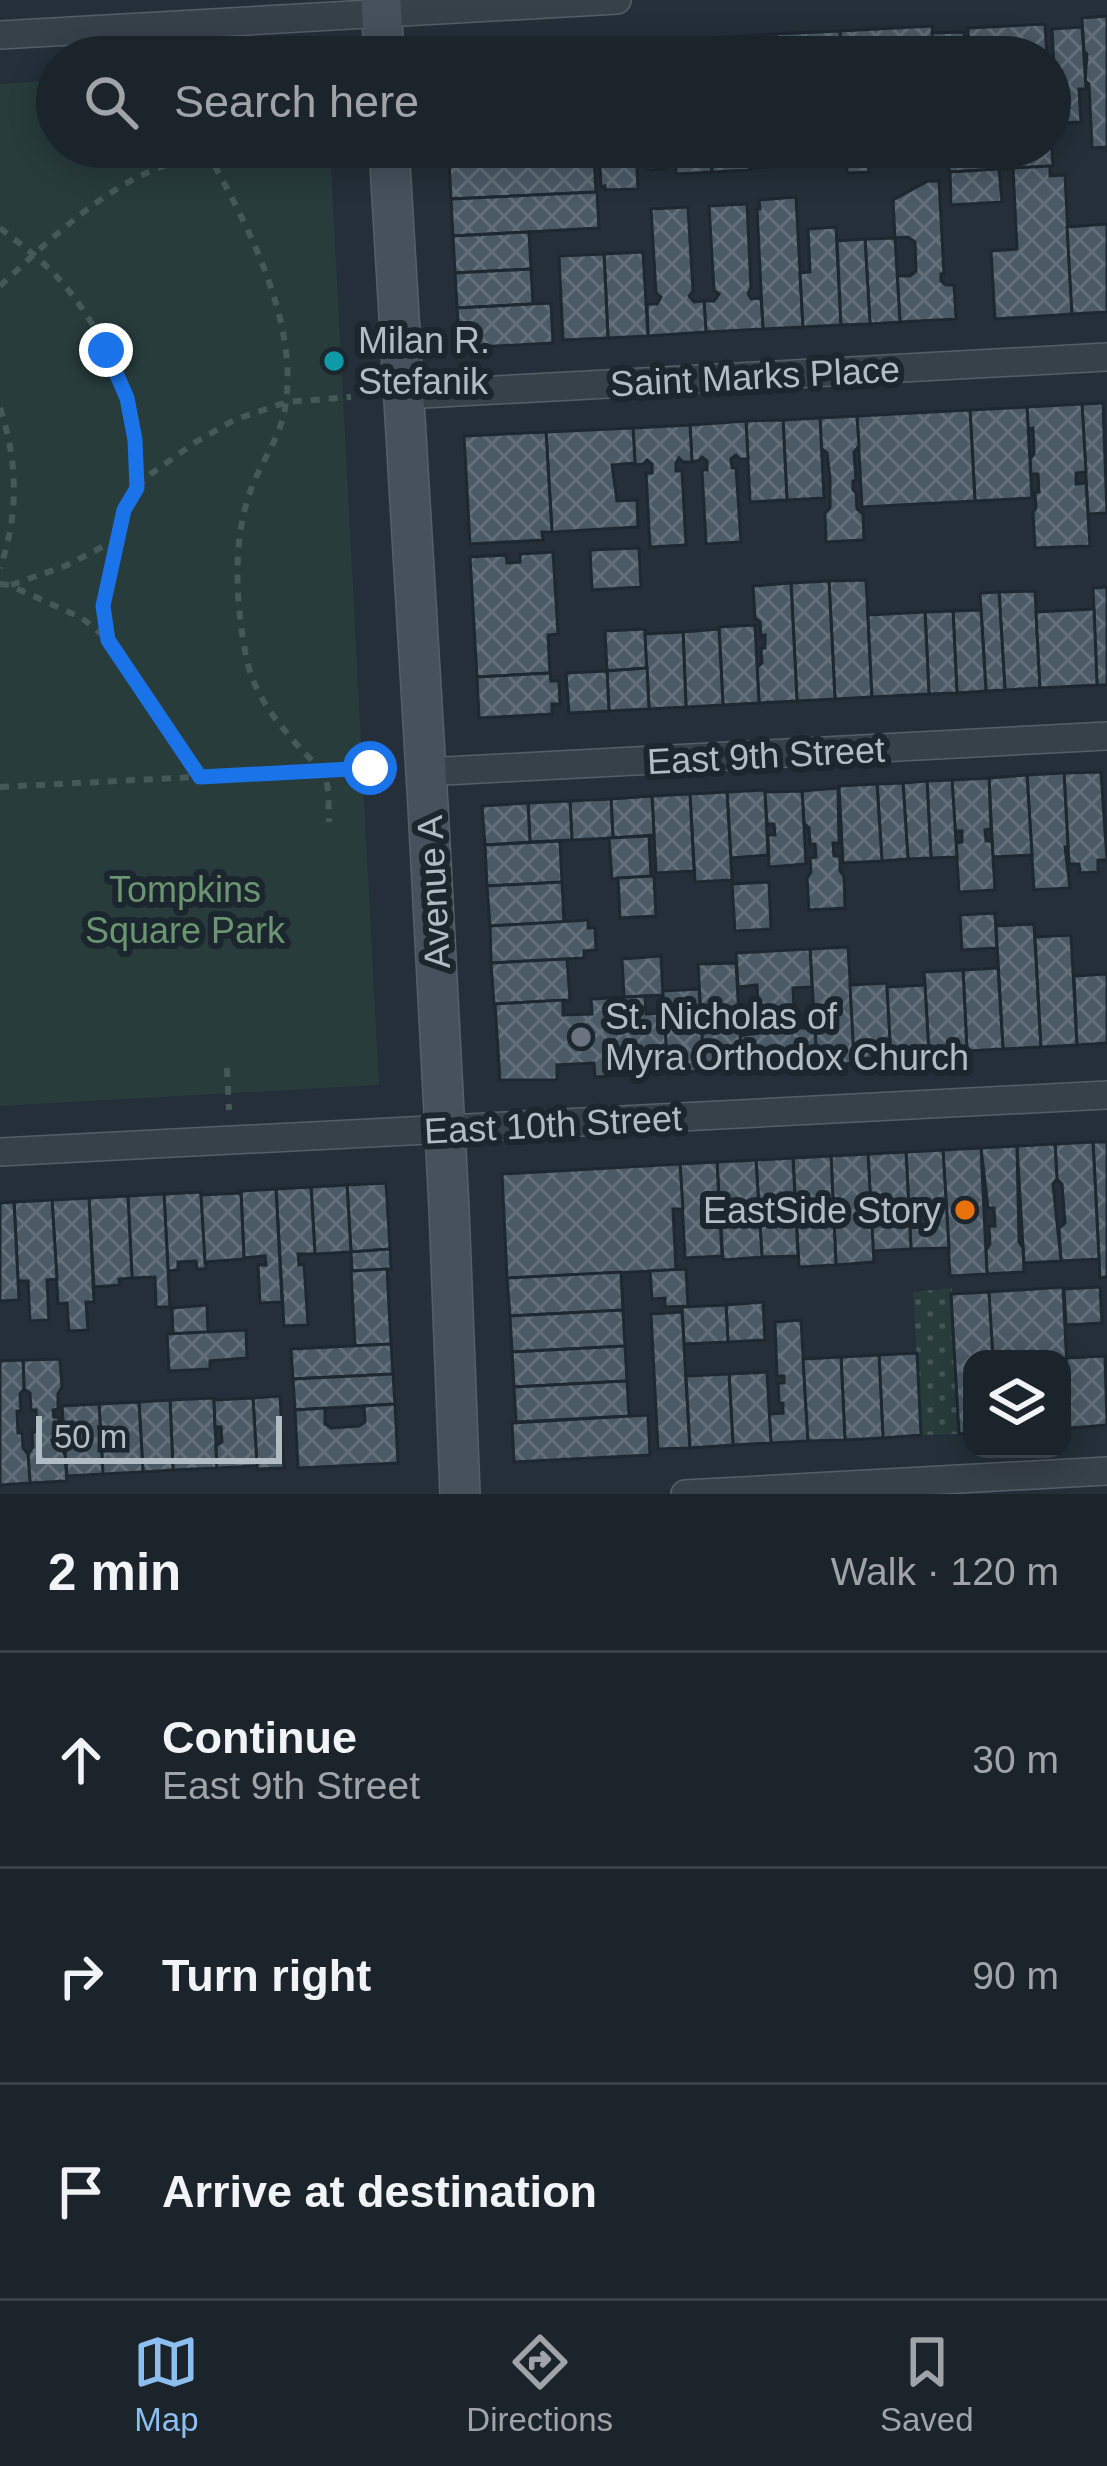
<!DOCTYPE html>
<meta charset="utf-8">
<style>
:root{--surface:#1b232b;--page:#282f37;--text:#f1f3f6;--muted:#a0a4a9;--line:#394047;--accent:#8dbef0}
body{margin:0;font-family:Arial,sans-serif;background:var(--page);color:var(--text)}
.controls{position:absolute;right:36px;bottom:36px;display:grid;overflow:hidden;border-radius:24px;box-shadow:0 6px 30px #0003}
.controls button{width:108px;height:108px;display:grid;place-items:center;padding:0;border:0;border-bottom:3px solid var(--line);background:var(--surface);color:var(--text);font:60px sans-serif}
.scale{position:absolute;left:36px;bottom:30px;width:246px;box-sizing:border-box;padding-left:12px;border:6px solid #b2bcc5;border-top:0;font-size:33px;line-height:42px;white-space:nowrap;color:#b2bcc5;-webkit-text-stroke:9px #1c262e;paint-order:stroke}
.stop{position:absolute;width:36px;height:36px;margin:-27px;border:9px solid #1a73e8;border-radius:50%;background:#fff}
.stop.end{background:#1a73e8;border-color:#fff;box-shadow:0 3px 12px #0008}
.list{margin:0;padding:0;list-style:none}
h2{display:flex;justify-content:space-between;align-items:center;height:156px;margin:0;padding:0 48px;font-size:51px}
h2 small{font-size:39px;font-weight:400;color:var(--muted)}
.list li{display:grid;grid-template-columns:78px 1fr auto;gap:36px;align-items:center;box-sizing:border-box;height:216px;padding:0 48px;border-top:3px solid var(--line)}
.list b{display:block;font-size:45px;white-space:nowrap}
.list p{margin:0;font-size:39px;white-space:nowrap;color:var(--muted)}
.list em{font-size:39px;font-style:normal;color:var(--muted)}
.icon{flex:none;width:66px;height:66px;fill:none;stroke:currentColor;stroke-width:2;stroke-linecap:round;stroke-linejoin:round}
.map{position:relative;flex:none;width:1107px;height:1494px;overflow:hidden}
.search{position:absolute;background:var(--surface);box-shadow:0 6px 30px #0003;left:36px;right:36px;top:36px;height:132px;display:flex;align-items:center;gap:30px;box-sizing:border-box;padding:0 42px;border-radius:66px;color:var(--muted);font-size:45px}
.sheet{height:804px;background:var(--surface)}
nav{display:flex;justify-content:space-around;align-items:center;box-sizing:border-box;height:168px;border-top:3px solid var(--line);background:var(--surface);font-size:33px;color:var(--muted)}
nav a{display:grid;justify-items:center;gap:6px}
nav .on{color:var(--accent)}
.map>svg:first-child{display:block}
.park{fill:#273c3b}
.garden{fill:url(#garden-dots)}
.building{fill:url(#building-cross-hatch);stroke:#1e2830;stroke-width:3}
.lines{fill:none;stroke-linecap:round;stroke-linejoin:round}
.street-casing{stroke:#555f68;stroke-width:30}
.secondary-casing{stroke:#555f68;stroke-width:42}
.path{stroke:#455959;stroke-width:6;stroke-dasharray:9 9;stroke-linecap:butt}
.street{stroke:#37414a;stroke-width:27}
.secondary{stroke:#46515c;stroke-width:39}
.route{stroke:#1a73e8;stroke-width:15}
.culture-dot{fill:#0f9aa8;stroke:#1c262e;stroke-width:4.5}
.worship-dot{fill:#6b7280;stroke:#1c262e;stroke-width:4.5}
.food-dot{fill:#e8710a;stroke:#1c262e;stroke-width:4.5}
.labels{text-anchor:middle;stroke-width:12;stroke-linejoin:round;paint-order:stroke}
.poi-label{font-size:36px;fill:#b2bcc5;stroke:#1c262e;text-anchor:start}
.street-label{font-size:36px;fill:#b2bcc5;stroke:#1c262e}
.park-label{font-size:36px;fill:#6b9570;stroke:#1c262e}
</style>
<div class="map">
<svg width="1107" height="1494" viewBox="0 0 1107 1494">
<defs>
<pattern id="garden-dots" width="8" height="8" patternUnits="userSpaceOnUse" patternTransform="scale(3)"><rect width="8" height="8" fill="#273c3b"/><path d="M2 2h.1M6 6h.1" fill="none" stroke="#445656" stroke-width="1.8" stroke-linecap="round"/></pattern>
<pattern id="building-cross-hatch" width="8" height="8" patternUnits="userSpaceOnUse" patternTransform="scale(3)"><rect width="8" height="8" fill="#4c5a65"/><path d="M0 0l8 8M0 8l8-8" fill="none" stroke="#63707a"/></pattern>
</defs>
<rect width="100%" height="100%" fill="#242f39"/>
<polygon class="park" points="57,80 57,147 330,147 379,1085 0,1106 0,84"/>
<polygon class="garden" points="952,1288 959,1434 921,1435 913,1292"/>
<g class="building">
<polygon points="1107,16 1107,147 1092,148 1089,84 1085,81 1087,54 1084,51 1082,18"/>
<polygon points="1045,24 1047,57 969,57 968,28"/>
<polygon points="932,26 934,57 841,57 840,31"/>
<polygon points="1082,27 1086,89 1079,89 1081,122 1057,123 1052,29"/>
<polygon points="840,31 841,57 777,57 776,34"/>
<polygon points="964,32 966,57 934,57 932,33"/>
<polygon points="776,34 777,57 744,57 743,36"/>
<polygon points="743,36 744,57 706,57 705,38"/>
<polygon points="705,38 706,57 670,57 669,39"/>
<polygon points="669,39 670,57 631,57 631,42"/>
<polygon points="631,42 631,57 594,57 593,44"/>
<polygon points="593,44 594,57 541,57 540,46"/>
<polygon points="532,47 533,57 444,57 444,52"/>
<polygon points="1050,116 1053,166 950,172 941,149 1050,147"/>
<polygon points="449,147 525,147 525,159 449,163"/>
<polygon points="599,147 636,147 638,189 605,190 605,186 601,187"/>
<polygon points="646,147 664,147 665,169 648,170"/>
<polygon points="675,147 711,147 712,172 676,174"/>
<polygon points="711,147 749,147 750,170 712,172"/>
<polygon points="749,147 782,147 783,166 750,168"/>
<polygon points="793,147 835,147 836,158 793,160"/>
<polygon points="846,147 886,147 887,162 868,163 869,172 847,173"/>
<polygon points="594,155 596,192 451,199 449,163"/>
<polygon points="1050,166 1050,176 1065,175 1072,314 995,319 991,251 1017,249 1013,168"/>
<polygon points="999,169 1002,202 951,205 950,172"/>
<polygon points="928,181 939,181 944,274 941,274 941,281 946,285 954,285 956,319 900,322 897,276 910,276 916,271 915,242 908,237 895,238 893,200"/>
<polygon points="597,192 599,228 453,236 451,199"/>
<polygon points="796,197 803,327 763,329 757,209 760,209 759,200"/>
<polygon points="747,204 751,288 748,293 751,299 761,298 763,329 706,332 704,301 714,301 719,294 714,290 709,206"/>
<polygon points="688,207 693,291 689,296 694,302 704,301 706,332 648,336 647,304 657,304 661,297 656,293 651,209"/>
<polygon points="1107,224 1107,312 1072,314 1067,227"/>
<polygon points="836,227 841,325 803,327 800,273 810,272 808,229"/>
<polygon points="529,232 531,269 455,273 453,236"/>
<polygon points="895,238 900,322 870,324 865,239"/>
<polygon points="865,239 870,324 841,325 837,241"/>
<polygon points="643,252 648,336 608,338 604,254"/>
<polygon points="604,254 608,338 563,340 559,256"/>
<polygon points="531,269 533,304 457,308 455,273"/>
<polygon points="551,303 553,343 460,348 457,308"/>
<polygon points="1103,403 1107,513 1088,514 1082,404"/>
<polygon points="1082,404 1086,472 1076,473 1076,484 1086,483 1090,546 1035,548 1033,512 1036,508 1035,492 1039,492 1038,474 1031,474 1030,459 1034,454 1033,428 1028,429 1027,407"/>
<polygon points="1027,407 1032,498 975,501 970,410"/>
<polygon points="970,410 975,501 862,507 857,416"/>
<polygon points="857,416 859,446 854,452 856,481 853,481 853,490 856,493 857,509 863,514 864,540 826,542 825,513 830,508 830,478 827,453 821,448 820,418"/>
<polygon points="820,418 824,498 787,500 783,420"/>
<polygon points="783,420 787,500 750,502 746,421"/>
<polygon points="746,421 748,459 740,459 736,455 731,459 732,468 736,468 741,542 706,544 702,470 707,470 707,461 702,457 698,461 692,462 690,425"/>
<polygon points="690,425 692,462 683,462 679,458 676,463 676,471 682,471 686,545 650,547 646,473 652,473 652,464 647,460 643,464 635,465 633,428"/>
<polygon points="633,428 635,463 612,465 617,501 637,500 638,527 552,532 546,432"/>
<polygon points="546,432 552,532 542,532 543,540 470,544 464,436"/>
<polygon points="639,548 641,587 592,590 590,550"/>
<polygon points="553,552 558,634 548,635 550,673 477,677 470,557 506,555 507,563 520,562 520,554"/>
<polygon points="866,580 872,697 835,699 829,581"/>
<polygon points="829,581 835,699 797,701 791,583"/>
<polygon points="791,583 797,701 759,703 757,667 762,663 761,648 765,648 765,635 761,636 760,622 755,618 753,586"/>
<polygon points="1107,587 1107,685 1097,685 1093,588"/>
<polygon points="1035,591 1040,688 1005,690 999,592"/>
<polygon points="999,592 1005,690 986,691 980,593"/>
<polygon points="1094,609 1097,685 1040,688 1036,612"/>
<polygon points="981,610 986,691 957,693 953,611"/>
<polygon points="953,611 957,693 929,694 925,612"/>
<polygon points="925,612 929,694 872,697 868,615"/>
<polygon points="755,625 759,703 723,705 719,627"/>
<polygon points="645,629 647,668 607,671 605,631"/>
<polygon points="719,629 723,705 686,707 683,632"/>
<polygon points="683,632 686,707 649,709 645,634"/>
<polygon points="647,668 649,709 609,711 607,671"/>
<polygon points="607,671 609,711 569,713 566,673"/>
<polygon points="550,673 551,681 559,681 560,704 552,704 552,714 479,718 477,677"/>
<polygon points="1101,772 1107,860 1098,860 1098,872 1080,873 1079,864 1069,864 1064,773"/>
<polygon points="1064,773 1068,847 1065,847 1070,888 1034,890 1027,775"/>
<polygon points="1027,775 1032,855 993,857 989,778"/>
<polygon points="989,778 991,829 985,830 986,841 992,841 995,890 959,892 956,843 962,842 962,831 955,831 952,780"/>
<polygon points="952,780 957,857 931,858 927,781"/>
<polygon points="927,781 931,858 908,859 903,783"/>
<polygon points="903,783 908,859 882,861 877,784"/>
<polygon points="877,784 882,861 843,863 839,786"/>
<polygon points="838,788 839,843 833,843 834,856 840,856 840,871 844,876 845,908 809,910 807,878 811,872 810,858 816,857 815,844 810,844 809,828 804,823 802,791"/>
<polygon points="765,790 768,855 731,858 727,792"/>
<polygon points="802,791 806,864 769,867 768,835 775,835 774,824 767,824 765,792"/>
<polygon points="727,792 732,880 695,882 690,794"/>
<polygon points="690,794 694,871 656,873 652,796"/>
<polygon points="652,796 654,835 613,838 611,799"/>
<polygon points="611,799 613,838 572,840 570,801"/>
<polygon points="570,801 572,840 530,842 528,803"/>
<polygon points="528,803 530,842 485,845 482,806"/>
<polygon points="649,836 651,876 612,879 609,838"/>
<polygon points="560,841 562,882 487,886 485,845"/>
<polygon points="654,876 656,916 620,918 618,878"/>
<polygon points="562,882 564,922 490,926 487,886"/>
<polygon points="769,882 771,929 735,931 732,884"/>
<polygon points="995,913 997,948 962,950 960,915"/>
<polygon points="588,920 588,928 595,928 596,950 584,951 584,958 491,963 490,926"/>
<polygon points="1034,924 1041,1047 1003,1049 996,926"/>
<polygon points="1071,935 1077,1045 1041,1047 1035,937"/>
<polygon points="848,947 855,1063 817,1066 810,949"/>
<polygon points="810,949 812,987 793,988 795,1028 815,1028 817,1069 743,1074 740,1036 759,1033 759,1017 757,985 738,987 736,953"/>
<polygon points="661,956 663,995 624,997 622,959"/>
<polygon points="567,959 570,1000 494,1004 491,963"/>
<polygon points="736,963 742,1069 704,1071 698,964"/>
<polygon points="998,968 1003,1049 967,1051 963,970"/>
<polygon points="963,970 967,1051 929,1053 924,972"/>
<polygon points="1107,974 1107,1043 1077,1045 1074,976"/>
<polygon points="887,983 891,1057 854,1059 850,985"/>
<polygon points="925,985 929,1055 891,1057 887,987"/>
<polygon points="699,989 704,1071 667,1073 663,991"/>
<polygon points="645,996 646,1014 664,1013 667,1058 647,1059 648,1074 595,1077 594,1063 557,1065 557,1080 500,1080 495,1004 563,1000 563,1015 592,1014 591,999"/>
<polygon points="1093,1142 1107,1142 1107,1277 1100,1278"/>
<polygon points="1093,1142 1099,1259 1061,1261 1059,1228 1065,1223 1062,1184 1057,1179 1055,1144"/>
<polygon points="1055,1144 1057,1179 1053,1184 1061,1261 1024,1263 1017,1146"/>
<polygon points="1017,1146 1019,1242 1023,1248 1024,1272 987,1274 986,1250 990,1244 989,1226 995,1226 994,1208 988,1208 981,1148"/>
<polygon points="981,1148 987,1274 950,1276 943,1150"/>
<polygon points="943,1150 949,1248 911,1249 906,1152"/>
<polygon points="906,1152 911,1249 873,1251 868,1154"/>
<polygon points="868,1154 874,1262 836,1265 831,1156"/>
<polygon points="831,1156 836,1265 799,1267 793,1158"/>
<polygon points="793,1158 798,1256 762,1257 756,1160"/>
<polygon points="756,1160 762,1257 723,1260 717,1162"/>
<polygon points="717,1162 722,1256 685,1258 680,1164"/>
<polygon points="680,1164 683,1209 673,1209 676,1270 507,1278 502,1174"/>
<polygon points="386,1183 390,1249 351,1252 347,1185"/>
<polygon points="347,1185 351,1252 315,1254 311,1187"/>
<polygon points="311,1187 315,1254 298,1254 299,1265 304,1264 308,1325 284,1326 276,1189"/>
<polygon points="276,1189 282,1302 260,1303 258,1265 266,1265 265,1256 244,1258 241,1191"/>
<polygon points="201,1192 206,1269 197,1269 196,1261 178,1262 178,1270 168,1271 164,1194"/>
<polygon points="241,1193 244,1259 205,1262 201,1195"/>
<polygon points="164,1194 170,1307 156,1307 155,1277 132,1278 128,1196"/>
<polygon points="128,1196 132,1278 119,1279 120,1285 94,1287 89,1198"/>
<polygon points="89,1198 94,1302 86,1302 88,1330 69,1331 67,1303 58,1304 52,1200"/>
<polygon points="52,1200 57,1279 47,1280 49,1320 30,1321 28,1281 18,1281 14,1202"/>
<polygon points="14,1202 19,1300 0,1301 0,1203"/>
<polygon points="390,1249 391,1269 352,1271 351,1252"/>
<polygon points="387,1269 391,1344 355,1346 351,1271"/>
<polygon points="686,1269 688,1306 665,1307 665,1298 652,1299 650,1271"/>
<polygon points="621,1272 623,1310 510,1316 507,1278"/>
<polygon points="1063,1287 1070,1428 1062,1428 1062,1359 993,1359 988,1292"/>
<polygon points="1100,1287 1102,1323 1066,1325 1064,1289"/>
<polygon points="989,1292 993,1359 972,1359 972,1433 959,1434 951,1294"/>
<polygon points="763,1302 765,1340 728,1342 726,1305"/>
<polygon points="207,1305 208,1332 173,1334 172,1308"/>
<polygon points="726,1305 728,1342 684,1344 682,1307"/>
<polygon points="623,1310 625,1346 512,1352 510,1316"/>
<polygon points="682,1312 690,1448 658,1449 651,1314"/>
<polygon points="801,1320 808,1441 771,1443 769,1414 783,1413 783,1403 779,1403 778,1383 784,1383 784,1376 777,1376 775,1322"/>
<polygon points="246,1330 247,1358 210,1361 210,1369 169,1371 167,1334"/>
<polygon points="391,1344 393,1374 293,1379 291,1349"/>
<polygon points="625,1346 627,1381 514,1387 512,1352"/>
<polygon points="917,1353 921,1435 883,1438 879,1355"/>
<polygon points="879,1355 883,1438 845,1440 841,1357"/>
<polygon points="1105,1356 1107,1425 1070,1428 1066,1358"/>
<polygon points="841,1357 845,1440 808,1441 803,1359"/>
<polygon points="60,1359 62,1387 58,1394 58,1409 53,1410 54,1417 59,1417 60,1446 65,1455 67,1481 30,1483 28,1454 33,1447 32,1432 37,1432 36,1410 31,1410 30,1393 24,1389 23,1360"/>
<polygon points="23,1360 24,1389 20,1394 21,1411 17,1411 18,1433 22,1433 23,1448 28,1454 30,1483 0,1485 0,1361"/>
<polygon points="767,1372 771,1443 733,1445 729,1374"/>
<polygon points="393,1374 395,1404 295,1410 293,1379"/>
<polygon points="729,1374 733,1445 690,1448 686,1376"/>
<polygon points="627,1381 629,1416 516,1422 514,1387"/>
<polygon points="280,1396 284,1468 257,1469 253,1398"/>
<polygon points="214,1398 217,1468 173,1470 170,1400"/>
<polygon points="253,1398 257,1466 217,1468 216,1446 222,1442 221,1427 215,1427 214,1400"/>
<polygon points="170,1400 173,1470 143,1472 139,1402"/>
<polygon points="139,1402 143,1472 103,1474 99,1404"/>
<polygon points="99,1404 103,1474 67,1476 62,1406"/>
<polygon points="395,1404 398,1463 298,1468 295,1410 325,1408 325,1424 331,1428 359,1426 365,1422 364,1406"/>
<polygon points="648,1415 650,1455 514,1462 512,1423"/>
</g>
<g class="lines">
<defs>
<g id="street">
<polyline points="0,35 617,0"/>
<polyline points="404,395 1107,357"/>
<polyline points="426,772 1107,736"/>
<polyline points="0,1152 1107,1095"/>
<polyline points="685,1494 1107,1471"/>
</g>
<g id="secondary">
<polyline points="381,0 384,57"/>
<polyline points="389,147 428,806 449,1208 460,1494"/>
</g>
</defs>
<use href="#street" class="street-casing"/>
<use href="#secondary" class="secondary-casing"/>
<g class="path">
<path d="M206,150C246,222 300,322 285,408C280,439 260,463 250,492C232,542 236,605 246,656C253,693 276,722 301,749C308,757 320,767 325,777C330,790 328,809 329,822"/>
<path d="M0,228C20,244 41,259 58,278C86,308 118,363 128,402C135,430 135,459 137,487"/>
<path d="M0,286C42,247 84,206 134,179C160,166 188,157 214,147"/>
<path d="M0,408C18,462 19,514 0,568"/>
<polyline points="0,584 9,585 82,618 106,638"/>
<polyline points="11,585 65,566 118,539"/>
<polyline points="200,777 108,641 103,606 125,510 137,487 151,474 194,443 234,420 287,402 351,397"/>
<polyline points="0,787 370,768"/>
<polyline points="227,1068 229,1110"/>
</g>
<use href="#street" class="street"/>
<use href="#secondary" class="secondary"/>
</g>
<g class="lines">
<polyline class="route" points="106,350 127,398 135,440 137,488 124,510 103,606 108,640 200,777 370,768"/>
</g>
<circle class="culture-dot" cx="334" cy="361" r="12"/>
<circle class="worship-dot" cx="581" cy="1037" r="12"/>
<circle class="food-dot" cx="965" cy="1210" r="12"/>
<g class="labels">
<g class="poi-label">
<text x="358" y="353">Milan R.<tspan x="358" dy="41">Stefanik</tspan></text>
<text x="605" y="1029">St. Nicholas of<tspan x="605" dy="41">Myra Orthodox Church</tspan></text>
<text x="941" y="1223" text-anchor="end">EastSide Story</text>
</g>
<g class="street-label">
<text transform="translate(755 376) rotate(-3)" y="13">Saint Marks Place</text>
<text transform="translate(766 755) rotate(-3)" y="13">East 9th Street</text>
<text transform="translate(433 892) rotate(-93)" y="13">Avenue A</text>
<text transform="translate(553 1124) rotate(-3)" y="13">East 10th Street</text>
</g>
<g class="park-label">
<text x="185" y="902">Tompkins<tspan x="185" dy="41">Square Park</tspan></text>
</g>
</g>
</svg>
<div class="controls">
<button><svg class="icon" aria-label="layers" viewBox="0 0 24 24"><path d="M12 4l9 5-9 5-9-5zM3 14l9 5 9-5"/></svg></button>
</div>
<div class="scale">50 m</div>
<div class="stop" style="left:370px;top:768px"></div>
<div class="stop end" style="left:106px;top:350px"></div>
<div class="search"><svg class="icon" aria-label="search" viewBox="0 0 24 24"><circle cx="10" cy="10" r="6"/><path d="M15 15l6 6"/></svg>Search here</div>
</div>
<section class="sheet">
<h2>2 min<small>Walk · 120 m</small></h2>
<ul class="list">
<li><svg class="icon" aria-label="ahead" viewBox="0 0 24 24"><path d="M12 20V5M6 11l6-6 6 6"/></svg><div><b>Continue</b><p>East 9th Street</p></div><em>30 m</em></li>
<li><svg class="icon" aria-label="right" viewBox="0 0 24 24"><path d="M7 20v-9h11M14 6l5 5-5 5"/></svg><div><b>Turn right</b></div><em>90 m</em></li>
<li><svg class="icon" aria-label="arrive" viewBox="0 0 24 24"><path d="M6 21V4h12l-3 4 3 4H6"/></svg><div><b>Arrive at destination</b></div></li>
</ul>
</section>
<nav>
<a class="on"><svg class="icon" aria-label="map" viewBox="0 0 24 24"><path d="M3 6l6-2 6 2 6-2v14l-6 2-6-2-6 2zM9 4v14M15 6v14"/></svg>Map</a>
<a><svg class="icon" aria-label="directions" viewBox="0 0 24 24"><path d="M12 3l9 9-9 9-9-9zM9 14v-3h6M13 9l2 2-2 2"/></svg>Directions</a>
<a><svg class="icon" aria-label="saved" viewBox="0 0 24 24"><path d="M7 4h10v16l-5-4-5 4z"/></svg>Saved</a>
</nav>
